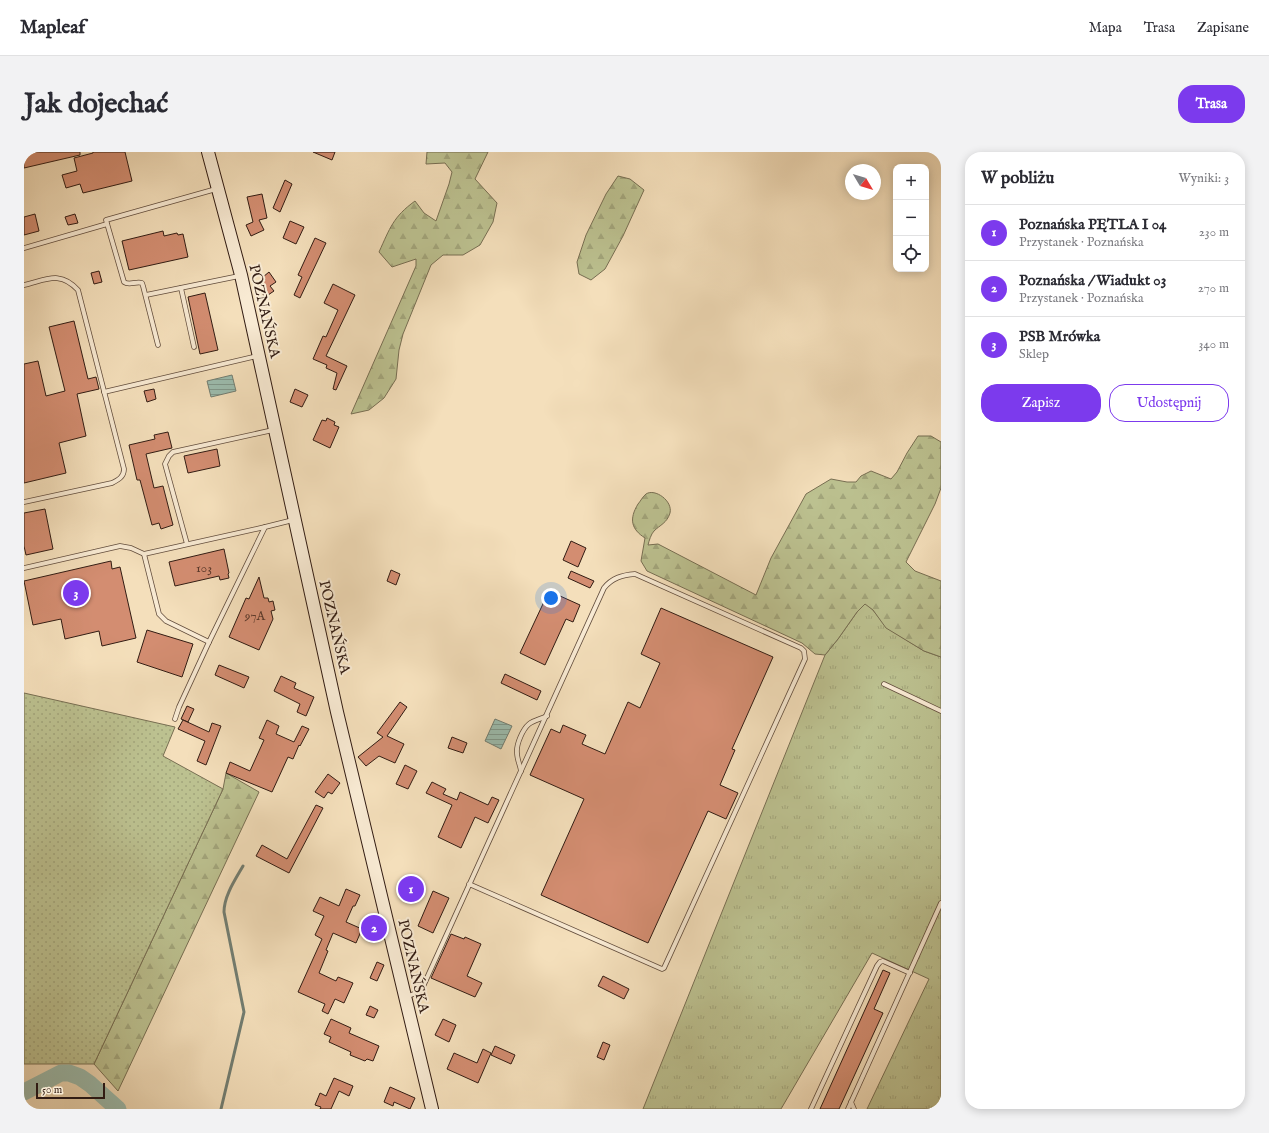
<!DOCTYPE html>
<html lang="pl">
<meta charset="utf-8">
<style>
:root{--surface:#fff;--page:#f2f2f3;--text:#2b2b33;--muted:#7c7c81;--line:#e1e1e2;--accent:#7c3aed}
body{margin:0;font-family:"IM FELL English",serif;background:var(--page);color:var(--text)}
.controls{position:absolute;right:12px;top:12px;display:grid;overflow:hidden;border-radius:8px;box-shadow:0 2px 10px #0003}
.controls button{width:36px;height:36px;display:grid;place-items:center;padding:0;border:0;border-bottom:1px solid var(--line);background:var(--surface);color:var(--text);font:20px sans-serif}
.compass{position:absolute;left:821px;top:12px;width:36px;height:36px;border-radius:50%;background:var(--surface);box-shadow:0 2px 10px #0003;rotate:128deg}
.scale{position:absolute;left:12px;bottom:10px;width:69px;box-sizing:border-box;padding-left:4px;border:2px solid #321c13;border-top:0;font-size:11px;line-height:14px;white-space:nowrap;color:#321c13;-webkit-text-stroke:3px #f8ead3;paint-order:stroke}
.you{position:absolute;left:527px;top:446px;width:14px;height:14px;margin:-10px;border:3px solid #fff;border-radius:50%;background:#1a73e8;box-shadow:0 0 0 6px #1a73e833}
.badge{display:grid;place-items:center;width:26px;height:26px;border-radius:50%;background:var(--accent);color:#fff;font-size:13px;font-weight:700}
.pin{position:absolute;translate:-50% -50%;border:2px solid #fff;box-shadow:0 1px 4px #0006}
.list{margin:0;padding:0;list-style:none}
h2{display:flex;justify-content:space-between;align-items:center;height:52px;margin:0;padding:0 16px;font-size:17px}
h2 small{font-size:13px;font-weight:400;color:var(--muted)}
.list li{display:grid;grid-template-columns:26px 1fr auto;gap:12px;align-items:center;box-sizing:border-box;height:56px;padding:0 16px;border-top:1px solid var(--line)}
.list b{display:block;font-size:15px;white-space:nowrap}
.list p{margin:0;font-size:13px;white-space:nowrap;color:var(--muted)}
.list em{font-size:13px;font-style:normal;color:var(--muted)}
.actions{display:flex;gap:8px;padding:12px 16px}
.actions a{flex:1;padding:9px 0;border:1px solid var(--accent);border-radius:16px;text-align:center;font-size:14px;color:var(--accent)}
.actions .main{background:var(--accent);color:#fff}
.icon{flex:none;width:22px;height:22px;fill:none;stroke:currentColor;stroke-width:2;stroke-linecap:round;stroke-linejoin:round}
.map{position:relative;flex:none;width:917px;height:957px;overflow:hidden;border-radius:16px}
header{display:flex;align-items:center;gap:24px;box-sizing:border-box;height:56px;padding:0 20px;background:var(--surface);border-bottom:1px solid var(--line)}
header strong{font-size:19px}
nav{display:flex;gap:22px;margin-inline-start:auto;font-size:14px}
.intro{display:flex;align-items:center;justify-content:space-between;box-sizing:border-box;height:96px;padding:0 24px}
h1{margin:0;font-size:28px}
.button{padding:10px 18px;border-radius:16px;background:var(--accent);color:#fff;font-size:14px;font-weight:700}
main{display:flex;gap:24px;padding:0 24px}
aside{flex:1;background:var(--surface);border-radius:16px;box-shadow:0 2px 10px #0003}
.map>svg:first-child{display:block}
.grass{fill:url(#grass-tufts);stroke:#776e52}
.forest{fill:url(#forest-firs);stroke:#776e52}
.park{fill:url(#park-dots);stroke:#776e52}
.water{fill:url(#water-rules);stroke:#727d71}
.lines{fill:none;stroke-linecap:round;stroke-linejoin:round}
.stream{stroke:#727d71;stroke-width:3}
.river{stroke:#9cbdaf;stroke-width:17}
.building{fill:#d38d71;stroke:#321c13}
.lane-casing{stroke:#624d3d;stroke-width:5.5}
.secondary-casing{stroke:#321c13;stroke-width:14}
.lane{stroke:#f8ead3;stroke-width:4}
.secondary{stroke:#f8ead3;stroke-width:12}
.labels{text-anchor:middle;stroke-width:4;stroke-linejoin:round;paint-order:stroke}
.number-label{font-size:13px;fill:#5a382a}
.street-label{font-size:15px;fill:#321c13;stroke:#f8ead3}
</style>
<header>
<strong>Mapleaf</strong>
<nav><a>Mapa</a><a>Trasa</a><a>Zapisane</a></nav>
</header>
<div class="intro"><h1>Jak dojechać</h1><a class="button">Trasa</a></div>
<main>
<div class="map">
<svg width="917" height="957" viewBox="0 0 917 957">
<defs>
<pattern id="grass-tufts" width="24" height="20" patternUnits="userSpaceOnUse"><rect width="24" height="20" fill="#bcc190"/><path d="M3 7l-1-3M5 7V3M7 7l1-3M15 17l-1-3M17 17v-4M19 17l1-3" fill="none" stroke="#a2a57b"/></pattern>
<pattern id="forest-firs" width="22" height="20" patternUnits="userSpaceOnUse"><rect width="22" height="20" fill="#bcc190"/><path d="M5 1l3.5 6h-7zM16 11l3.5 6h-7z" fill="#a2a57b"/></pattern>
<pattern id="park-dots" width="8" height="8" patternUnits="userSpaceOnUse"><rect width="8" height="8" fill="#bcc190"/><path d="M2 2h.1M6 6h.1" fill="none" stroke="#a2a57b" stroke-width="1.8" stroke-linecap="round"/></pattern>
<pattern id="water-rules" width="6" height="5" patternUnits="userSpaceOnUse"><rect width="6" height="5" fill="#9cbdaf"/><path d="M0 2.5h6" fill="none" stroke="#80998d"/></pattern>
</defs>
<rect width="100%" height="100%" fill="#f4dfbb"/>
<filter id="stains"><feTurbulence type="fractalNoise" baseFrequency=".005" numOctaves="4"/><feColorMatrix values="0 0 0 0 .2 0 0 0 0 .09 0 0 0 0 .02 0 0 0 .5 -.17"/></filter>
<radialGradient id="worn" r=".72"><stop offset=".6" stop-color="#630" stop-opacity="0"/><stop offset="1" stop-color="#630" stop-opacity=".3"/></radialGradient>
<polygon class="grass" points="841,451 849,458 863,476 900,499 917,505 917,957 843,957 905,827 848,801 757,957 619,957 801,503 814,487 833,460"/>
<g class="forest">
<path d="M403,0H464L451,27L473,51L469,70L456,93L439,103H419L407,113L379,182L375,198L372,227L360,246L345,258L327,262L392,114V107L368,115L355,100C366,76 369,65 391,49L400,61L412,69L425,32L428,20L421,11L402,12Z"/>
<polygon points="594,24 606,27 620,38 599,84 581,117 567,128 555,122 553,110 562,83 582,42"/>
<path d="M894,284H907L917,290V336L911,352L882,410L891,419L917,429V505L900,499L862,476L849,458L841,452L833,460L814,487L801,503L791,502L778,491L623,419L617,409L621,386C607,377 605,367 614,352C616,350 619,344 622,342C631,336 649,349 646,361C643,371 636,373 630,379C627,382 625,389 624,393L634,392L732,443L747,406L782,342L807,327L823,330H832L837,324L847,319L867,327L873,320L883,301Z"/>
<polygon points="202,621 235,640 94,939 70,912 199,637"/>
</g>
<polygon class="park" points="0,541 151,575 139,604 199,637 70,912 0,912"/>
<g class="water">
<polygon points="208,223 212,239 187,245 183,229"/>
<polygon points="471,567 488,574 477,597 461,589"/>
</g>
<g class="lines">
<path class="stream" d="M197,957L220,860L200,760C200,744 211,728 219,714"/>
<polyline class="river" points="0,940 37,921 45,921 56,925 66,932 94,957"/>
</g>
<g class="building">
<polygon points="0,0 56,0 56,3 0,16"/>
<polygon points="69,0 101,0 108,29 59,41 56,32 42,36 38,23 53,19 50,6 69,1"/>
<polygon points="289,0 311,0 308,8"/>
<polygon points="261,28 268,32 256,60 249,56"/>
<polygon points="238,42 243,66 235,68 240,78 227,84 222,73 229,70 223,45"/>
<polygon points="11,62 15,79 0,83 0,65"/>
<polygon points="51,62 54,71 44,73 41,65"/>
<polygon points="266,69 280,75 272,92 259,86"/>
<polygon points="139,79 140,84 153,81 154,83 159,82 164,105 105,118 98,89"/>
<polygon points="291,86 302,91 276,146 270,143 278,125 274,123"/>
<polygon points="75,119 78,130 70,132 67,121"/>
<polygon points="245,120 252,130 246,134 250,139 241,145 233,134 241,128 239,125"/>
<polygon points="309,132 331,143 302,204 323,214 312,238 309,237 313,221 302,216 303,213 289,207 299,184 302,185 314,158 300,151"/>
<polygon points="181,141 194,198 176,202 164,145"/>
<polygon points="50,169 64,227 72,225 75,237 53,242 62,284 35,291 42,321 0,331 0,212 14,209 22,244 41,239 25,175"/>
<polygon points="130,237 132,247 123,250 120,239"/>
<polygon points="271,237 284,243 278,255 266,250"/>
<polygon points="303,266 311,270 310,273 315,275 306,296 289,288 298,268 302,269"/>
<polygon points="144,280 148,296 122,302 130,336 139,334 149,373 137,377 135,371 128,373 116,328 113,328 105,293 131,287 130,283"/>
<polygon points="193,297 196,314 164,321 160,304"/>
<polygon points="21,357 29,397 2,403 0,394 0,361"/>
<polygon points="547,389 562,396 554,415 539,408"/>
<polygon points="200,397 205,421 204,422 205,426 196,428 195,424 151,434 145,410"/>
<polygon points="87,409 88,417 96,415 112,486 78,494 75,479 41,487 37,467 9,473 0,429"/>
<polygon points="367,418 376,422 372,433 363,429"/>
<polygon points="547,419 570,429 566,436 544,426"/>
<polygon points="235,425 240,446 244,446 245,450 249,449 251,458 247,459 249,467 235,498 205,485 222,446 225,447"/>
<polygon points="525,439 556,453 549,470 542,467 521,513 496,501"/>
<polygon points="637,456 749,505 708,597 711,598 696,633 714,641 702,667 684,659 624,791 517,743 560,647 506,623 527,577 536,581 539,573 562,583 558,592 581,602 604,550 616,556 636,511 617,502"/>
<polygon points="123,478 169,492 158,525 113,510"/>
<polygon points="195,513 225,525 220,536 191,523"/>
<polygon points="481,522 517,539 513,548 477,531"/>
<polygon points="257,524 272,531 270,536 290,545 282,564 273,560 276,552 250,539"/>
<polygon points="376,550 383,555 363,584 380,592 371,611 355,604 342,614 334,605 359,585 353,581"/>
<polygon points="163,554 170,557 164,570 157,567"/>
<polygon points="159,568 185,580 188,571 197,574 182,613 173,609 181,589 154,577"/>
<polygon points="243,568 255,574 252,582 270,590 278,574 285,577 276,594 275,593 269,607 264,605 248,640 202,621 206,610 226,619 240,588 235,586"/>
<polygon points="428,585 443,591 439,601 424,596"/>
<polygon points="381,613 393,619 384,637 372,632"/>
<polygon points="304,622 316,631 308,642 304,640 300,646 291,640"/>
<polygon points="408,630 422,637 419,642 433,648 436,640 464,653 468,645 475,648 464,671 451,665 437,696 414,685 428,653 402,641"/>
<polygon points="292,653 299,656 265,721 232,704 238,693 263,707"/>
<polygon points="322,737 336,743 331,754 329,754 322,770 338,777 332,791 309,781 302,798 304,799 295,821 312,829 314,825 329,831 320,851 311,847 304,862 298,859 301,852 274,840 298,787 291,783 300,764 289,759 296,745 315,754"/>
<polygon points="409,739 425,746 409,781 394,774"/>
<polygon points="427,782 440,787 441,785 457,792 443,824 458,831 451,845 407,826"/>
<polygon points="353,810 360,813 353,829 346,826"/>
<polygon points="859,818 866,821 850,857 859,861 815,957 796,957"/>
<polygon points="579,824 605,837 600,847 574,834"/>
<polygon points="346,854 354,858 350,866 342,863"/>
<polygon points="307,867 327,876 325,881 355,894 349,909 343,907 341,909 326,903 327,900 305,890 307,885 300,882"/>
<polygon points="419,867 432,873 425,890 411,883"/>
<polygon points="579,890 586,893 580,908 573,905"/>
<polygon points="471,894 491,903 487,912 467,903"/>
<polygon points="459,897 467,901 454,931 423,917 430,901 453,911"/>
<polygon points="310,926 329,934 325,944 315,939 307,957 296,957 297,955 291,953 296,941 302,944"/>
<polygon points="366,935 391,946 386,957 370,950 369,954 360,950"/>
</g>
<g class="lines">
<defs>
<g id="lane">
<polyline points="0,96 83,72"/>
<path d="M0,133C22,128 36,118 54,138L100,317C100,325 94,328 88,331L0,350"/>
<polyline points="157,136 170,195"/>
<polyline points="122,143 215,124"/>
<path d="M134,193L119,134L118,131C112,129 105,134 100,130L82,68L192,37"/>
<polyline points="80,240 233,204"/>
<polyline points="163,392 141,312 145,304 149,300 249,278"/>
<polyline points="120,402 135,462 142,469 185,490"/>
<polyline points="0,416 96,394 107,396 120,402 241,375"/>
<polyline points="860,532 917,559"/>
<polyline points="151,567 155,555 185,490 241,375 269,368"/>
<path d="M497,619C496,613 493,607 493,601C492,592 499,577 505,572C510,568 517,567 523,564"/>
<path d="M382,845L397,839C458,705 520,571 580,436C588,426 598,423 611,422L777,496L780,499L781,507L640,816L638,817L445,732"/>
<polyline points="827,950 830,957"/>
<polyline points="787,957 853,814 856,810 859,809 886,821"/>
<polyline points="824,957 917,751"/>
</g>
<polyline id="secondary" points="184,0 217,123 313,560 408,957"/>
</defs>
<use href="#lane" class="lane-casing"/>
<use href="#secondary" class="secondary-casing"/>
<use href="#lane" class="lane"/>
<use href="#secondary" class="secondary"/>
</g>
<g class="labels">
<g class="number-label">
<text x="180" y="420">103</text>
<text x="231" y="468">97A</text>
</g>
<g class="street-label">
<text transform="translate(241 159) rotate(77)" y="5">POZNAŃSKA</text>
<text transform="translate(311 475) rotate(77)" y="5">POZNAŃSKA</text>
<text transform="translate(390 814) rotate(77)" y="5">POZNAŃSKA</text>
</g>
</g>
<rect width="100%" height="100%" filter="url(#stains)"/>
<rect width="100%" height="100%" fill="url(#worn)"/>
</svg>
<div class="controls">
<button>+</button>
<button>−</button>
<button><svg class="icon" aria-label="locate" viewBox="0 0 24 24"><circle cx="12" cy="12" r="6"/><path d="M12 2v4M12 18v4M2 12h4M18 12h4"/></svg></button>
</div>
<svg class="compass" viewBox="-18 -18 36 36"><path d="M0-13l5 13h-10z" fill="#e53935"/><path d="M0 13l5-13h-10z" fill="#7c7c81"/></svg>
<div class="scale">50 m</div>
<div class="you"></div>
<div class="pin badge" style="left:387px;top:737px">1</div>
<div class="pin badge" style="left:350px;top:776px">2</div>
<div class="pin badge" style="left:52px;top:441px">3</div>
</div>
<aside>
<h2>W pobliżu<small>Wyniki: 3</small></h2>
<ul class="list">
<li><span class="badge">1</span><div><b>Poznańska PĘTLA I 04</b><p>Przystanek · Poznańska</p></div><em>230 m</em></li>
<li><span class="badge">2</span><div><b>Poznańska / Wiadukt 03</b><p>Przystanek · Poznańska</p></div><em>270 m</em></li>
<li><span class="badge">3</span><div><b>PSB Mrówka</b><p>Sklep</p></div><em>340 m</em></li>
</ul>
<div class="actions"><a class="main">Zapisz</a><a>Udostępnij</a></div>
</aside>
</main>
